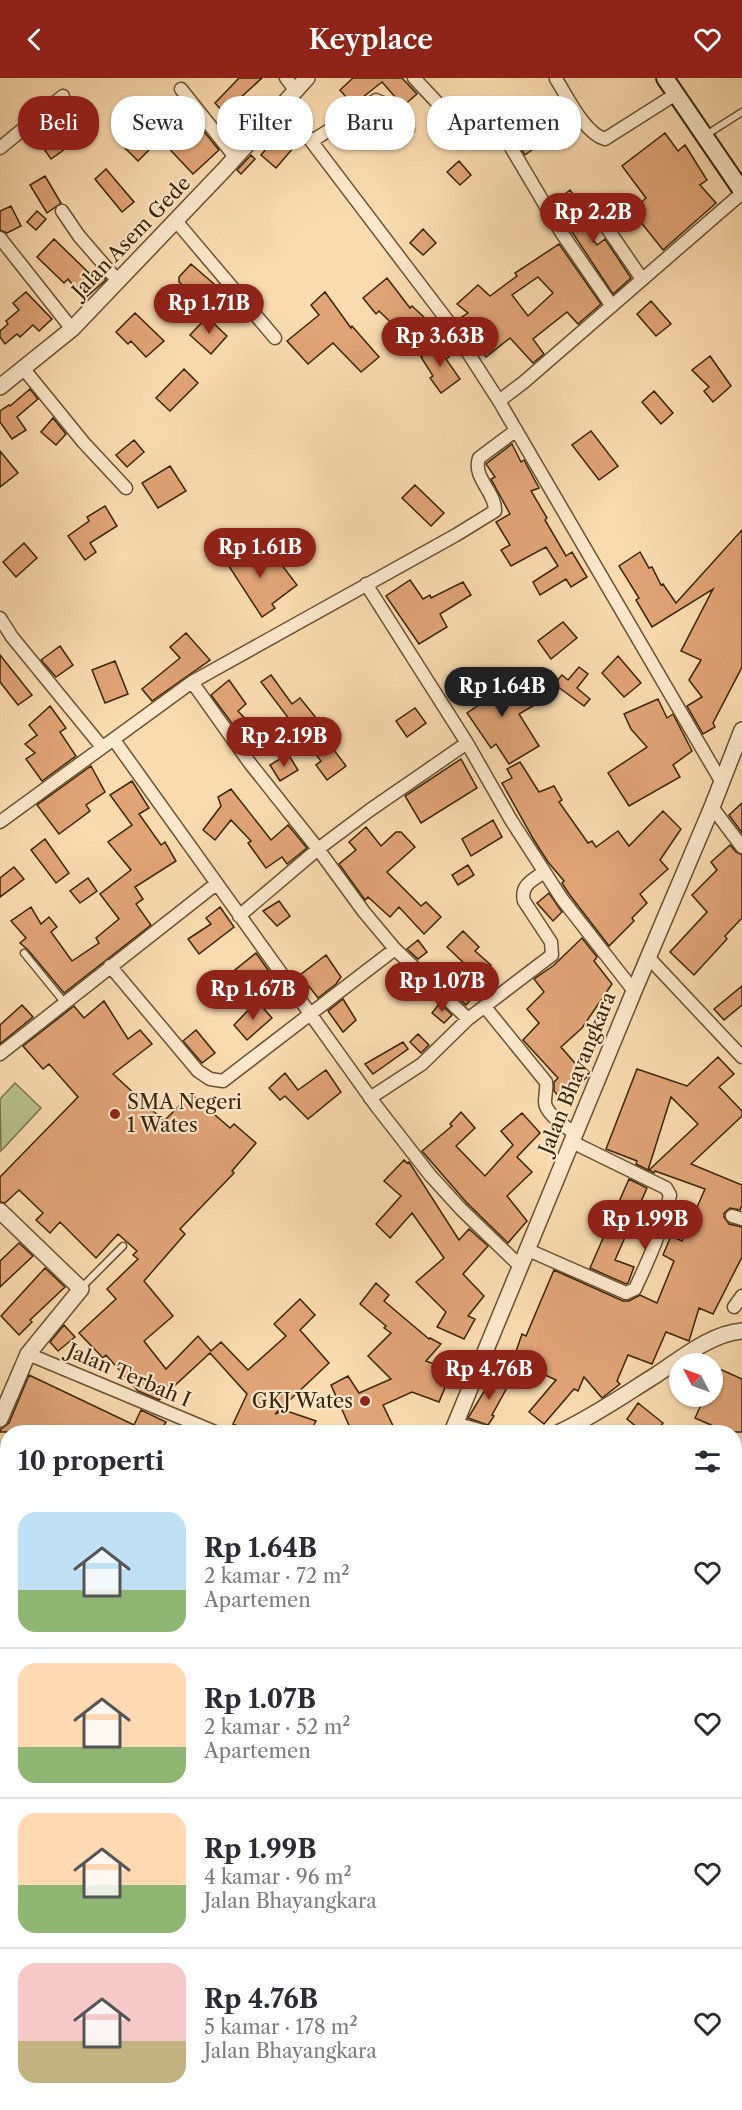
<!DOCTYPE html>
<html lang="id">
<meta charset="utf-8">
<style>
:root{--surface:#fff;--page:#f7f7f7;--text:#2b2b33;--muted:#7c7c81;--line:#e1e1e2;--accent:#8f2418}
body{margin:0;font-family:"Libre Caslon Text",serif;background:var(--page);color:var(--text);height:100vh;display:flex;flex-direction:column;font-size:22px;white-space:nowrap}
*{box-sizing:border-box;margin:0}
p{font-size:20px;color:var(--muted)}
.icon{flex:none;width:33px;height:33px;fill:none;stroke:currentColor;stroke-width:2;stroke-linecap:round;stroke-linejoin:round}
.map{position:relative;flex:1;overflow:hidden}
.panel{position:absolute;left:0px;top:1347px;width:742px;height:686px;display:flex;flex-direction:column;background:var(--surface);border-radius:24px 24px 0 0;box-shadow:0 2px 4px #0004}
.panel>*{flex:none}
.banner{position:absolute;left:18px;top:18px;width:706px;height:54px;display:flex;gap:12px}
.needle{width:39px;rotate:311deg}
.buttons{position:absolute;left:669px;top:1275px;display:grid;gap:12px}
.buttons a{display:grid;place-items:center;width:54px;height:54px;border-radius:50%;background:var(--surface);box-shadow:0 2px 4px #0004;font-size:30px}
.price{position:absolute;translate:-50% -51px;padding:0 14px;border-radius:21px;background:var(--accent);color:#fff;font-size:20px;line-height:39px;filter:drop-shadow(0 2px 3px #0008)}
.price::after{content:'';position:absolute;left:50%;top:36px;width:18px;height:14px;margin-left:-9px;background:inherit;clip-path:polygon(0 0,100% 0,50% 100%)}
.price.selected{background:#222;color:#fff}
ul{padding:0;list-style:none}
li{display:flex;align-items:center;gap:18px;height:150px;padding:0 18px}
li+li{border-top:2px solid var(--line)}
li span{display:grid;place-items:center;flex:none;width:168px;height:120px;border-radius:18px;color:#555}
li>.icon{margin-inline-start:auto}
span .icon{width:72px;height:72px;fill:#fffc;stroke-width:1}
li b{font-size:26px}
h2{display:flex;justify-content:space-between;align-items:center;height:72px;padding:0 18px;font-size:26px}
.tag{padding:0 21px;border-radius:24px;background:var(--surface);box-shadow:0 2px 4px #0004;font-size:21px;line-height:54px}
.tag.selected{background:var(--accent);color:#fff}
header{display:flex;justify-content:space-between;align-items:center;height:78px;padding:0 18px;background:var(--accent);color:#fff;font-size:27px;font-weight:600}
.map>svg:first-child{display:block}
</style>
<header><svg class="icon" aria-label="back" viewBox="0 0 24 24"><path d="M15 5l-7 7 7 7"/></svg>Keyplace<svg class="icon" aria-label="heart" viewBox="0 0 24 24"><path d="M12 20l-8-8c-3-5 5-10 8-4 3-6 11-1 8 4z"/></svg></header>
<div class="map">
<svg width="742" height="2032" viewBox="0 0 742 2032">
<rect width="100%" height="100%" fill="#fadbb0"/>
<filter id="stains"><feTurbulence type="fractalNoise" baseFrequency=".00333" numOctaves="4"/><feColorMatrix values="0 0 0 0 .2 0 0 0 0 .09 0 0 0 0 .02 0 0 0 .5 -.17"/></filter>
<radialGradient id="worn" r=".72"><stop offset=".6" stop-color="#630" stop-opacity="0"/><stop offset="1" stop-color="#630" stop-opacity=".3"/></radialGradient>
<path fill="#bac18e" stroke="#7a734b" stroke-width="1.5" d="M15,1005L41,1030L1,1073L0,1021Z
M735,1616L742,1627V1729L735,1746Z
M291,2025H617L614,2032H299Z"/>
<path fill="#e1a477" stroke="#3a2508" stroke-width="1.5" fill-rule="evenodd" d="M239,0H262L237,23L247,33L234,46L215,25Z
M353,0H402L417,16L403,28L382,4L353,27L340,12Z
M69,24L90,53L51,81L32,54Z
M556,34L565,48L525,77L517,63Z
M158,35L176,55L193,40L219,72L193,96L160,61L138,83L125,70Z
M285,49L300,62L276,90L261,77Z
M665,55L678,73L685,67L707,102L700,107L716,125L663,172L632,133L646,120L622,88Z
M251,77L255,81L241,96L237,92Z
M459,83L471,97L460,107L447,94Z
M106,91L134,124L122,134L95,101Z
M45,98L61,125L47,135L30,107Z
M570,112L586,135L578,141L597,167L605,161L631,200L613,216L553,125Z
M11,128L21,148L7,155L0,152V133Z
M37,133L46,141L36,152L27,144Z
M423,151L436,165L423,177L410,165Z
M54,161L89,195L96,190L106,202L84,221L68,201L64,205L37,179Z
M559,166L601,226L578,246L567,234L533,261L544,276L533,285L510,260L486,279L472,263L475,261L459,241L468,235L457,226L478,207L490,218L517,198L515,195ZM538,199L553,215L528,238L512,217Z
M191,186L221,212L207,229L179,204V199Z
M387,200L410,230L412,228L426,241L407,260L379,233L376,236L363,220Z
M26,214L52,241L39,253L33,247L20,259L17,256L5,266L0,259V253L8,246L6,243L19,232L13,225Z
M325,214L351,250L352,248L379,279L361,294L333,265L308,286L287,263L319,237L311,227Z
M651,223L671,246L656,258L637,236Z
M135,235L164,263L146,279L131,263L128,266L116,254Z
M207,239L227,258L211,276L190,257Z
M442,264L449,279L446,281L460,301L441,315L430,300L433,298L421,279Z
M710,278L731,308L713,324L704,313L709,309L692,292Z
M184,291L198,305L170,333L156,320Z
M30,311L38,321L17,339L26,352L12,361L0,344V333L9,327L10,328Z
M654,313L673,335L661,346L642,324Z
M53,340L66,356L56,367L41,354Z
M591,353L618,388L599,402L572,367Z
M134,362L144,374L127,389L116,377Z
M512,366L521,384L524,382L539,410L531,413L547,440L545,442L566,478L572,474L587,499L571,509L566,501L540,517L533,504L558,488L546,469L511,488L501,472L510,467L496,444L510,436L491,401L495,399L486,386Z
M0,373L18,395L0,409Z
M170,388L186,413L158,430L142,405Z
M415,407L444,435L431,448L402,420Z
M105,428L117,448L90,465L96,474L85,482L68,458L89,443L87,439Z
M742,452V589L713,645L715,649L703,656L687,628L702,619L689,602L701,582L681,573L713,511L652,549L636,522L639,520L619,488L640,474L649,490L652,489L661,507L663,506L676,525Z
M24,465L37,480L16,499L3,484Z
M242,466L260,490L275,478L297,507L272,526L275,530L262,539L223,479Z
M410,502L423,521L430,517L431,520L463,504L471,517L440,536L447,549L419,566L386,518Z
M563,544L577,560L551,581L538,563Z
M186,555L210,582L152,623L142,611L180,580L170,569Z
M60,568L73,587L56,599L41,582Z
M0,577L32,617L18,627L0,604Z
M618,578L641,605L624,619L602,595Z
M115,583L128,616L105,625L92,592Z
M579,589L588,596L577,610L590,621L584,628L554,606L562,597L568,602Z
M484,594L506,626L539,608L543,617V622L519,636L539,668L509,686L496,666L491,670L467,635L477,628L462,609Z
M271,597L292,626L300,620L321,646L325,643L332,653L324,659L346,688L327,702L316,687L321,683L261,604Z
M229,602L246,626L238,633L254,650L259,646L270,659L254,671L231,644L211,617Z
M658,621L667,640L673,636L692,673L673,687L680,699L629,728L608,695L647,669L631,651L624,636Z
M50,628L66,650L60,654L76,678L42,703L26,681L35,675L25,666L37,657L29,647Z
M415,630L426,645L407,659L396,643Z
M288,676L298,692L280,703L270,687Z
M461,681L477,710L421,745L405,718Z
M520,684L539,714L554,708L562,722L559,724L588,765L592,763L596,769L618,753L629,768L663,733L681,751L660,782L668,791L640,816L647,825L632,840L634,843L609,868L569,816L562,805L564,803L548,784L534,762L502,705L512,700L507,691Z
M91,688L105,714L86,727L90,733L59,756L37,727Z
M132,703L149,730L139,736L161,767L165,764L176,783L135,809L143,821L136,826L151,847L64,915L28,872L20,865L26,860L11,843L31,829L41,846L49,839L57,849L51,854L72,883L99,865L96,860L119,841L100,816L131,792L108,764L132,747L110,717Z
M231,711L271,762L288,747L307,770L287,786L282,779L266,790L248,765L251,763L231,742L215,762L203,752L221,728L218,719Z
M742,725V755L729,737Z
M493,742L502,759L471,778L462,761Z
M366,749L381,768L396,754H401L415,769L387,794L421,828L426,824L441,839L424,856L399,829L390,839L368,819L365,822L339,786L356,772L349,764Z
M45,761L69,795L56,805L31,772Z
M730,767L736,774L742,777V840L725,858L727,861L694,897L670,874L707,834L692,817L717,792L711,784Z
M468,787L474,797L458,807L452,797Z
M14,789L24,801L0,819V800Z
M88,800L97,813L80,825L70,813Z
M549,815L562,834L553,843L537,825Z
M279,823L290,838L277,848L263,833Z
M220,829L234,849L199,876L188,861L211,846L206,840Z
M463,853L479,869L475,873L491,887L469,912L475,917L466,927L448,910L468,889L447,869Z
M582,860L597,879L594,883L612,906L582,950L561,969L587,999L562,1022L554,1013V1004L558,1000L523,962L539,945L527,931L544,914L534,901L553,888Z
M418,862L427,874L418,881L407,871Z
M256,875L276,903L254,920L235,892Z
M326,877L341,899L336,906L318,920L300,897Z
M742,908V927L724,942L714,931Z
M343,921L356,942L343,954L328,933Z
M104,923L128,961L140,952L152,966L113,996L164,1043L191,1016L230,1050L234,1046L256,1065L232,1093L234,1095L180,1151L185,1156L144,1203L173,1238L144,1263L166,1291L198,1258L211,1273L221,1264L248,1292L286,1258L274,1246L300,1221L315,1237L300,1252L329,1285L275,1336L284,1332L316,1343L310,1354H251L233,1346L247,1316L210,1275L159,1322L138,1313L106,1277L103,1280L79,1255L116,1221L107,1211L138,1181L133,1177L137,1173L118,1156L96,1180L60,1144L50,1155L36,1142L43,1135L19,1112L5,1125L0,1124V1099L78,1019L49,986L43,991L23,968L74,928L84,940Z
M257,923L272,940L247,962L234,947Z
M440,925L452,937L444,945L432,935Z
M22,927L33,939L0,966V947Z
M196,952L215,975L202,985L183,963Z
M418,956L429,967L421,975L410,964Z
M403,964L408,971L373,996L365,986Z
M718,979L734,996L719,1009L742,1033V1038L691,1086L742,1107V1127L740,1132L730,1130L724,1135V1139L729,1146L742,1149V1179L713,1236L699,1230L689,1263L666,1254L652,1286L628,1277L617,1303L620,1306L602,1320L584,1299L578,1313L574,1311L544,1346L529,1334L556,1302L513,1282L522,1256L526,1258L554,1192L623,1223H629L640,1217L657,1225L674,1183L663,1177L671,1158L682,1163L705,1111L655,1093L654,1095L649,1092L698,1046L671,1019L648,1092L636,1086L637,1083L606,1071L637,991L687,1008Z
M326,992L341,1014L308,1041L285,1018L280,1022L269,1010L285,995L298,1012Z
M461,1034L475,1050L456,1068L485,1098L513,1067L501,1053L522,1035L540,1055L517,1079L532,1094L507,1118L527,1143L508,1165L467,1125L422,1073L452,1048L450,1046Z
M404,1082L407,1085L409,1084L459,1162L469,1151L488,1168L463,1196L484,1218L468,1238L475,1241L464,1261L437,1249L446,1234L416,1204L444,1180L412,1135L390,1160L376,1146L401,1118L384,1103Z
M629,1101L647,1110L615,1182L634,1189L628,1205L626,1206L590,1190Z
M19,1165L33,1178L0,1209V1183Z
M45,1190L65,1209L30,1242L32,1244L19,1257L1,1238Z
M376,1205L389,1217L384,1223L429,1261L430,1260L441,1266L426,1283L452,1293L439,1324L412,1314L383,1327L396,1354H352L331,1307L348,1298L359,1315L391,1301L368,1278L391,1255L384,1250L386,1248L360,1226Z
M64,1247L75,1259L58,1273L50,1264Z
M717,1292H722L742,1301V1354H708L711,1347L695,1340L705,1318H712V1302Z
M29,1297L134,1347L141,1332L166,1344L160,1354H0L1,1351L9,1345Z
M494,1297L509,1306L492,1337L494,1338L488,1347L468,1340Z
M638,1325L663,1345L656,1354H643L627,1341Z"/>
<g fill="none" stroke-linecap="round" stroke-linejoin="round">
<g stroke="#6a5232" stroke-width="9">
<path id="service" d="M706,57L742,34
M24,875L64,924
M81,1210L123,1168"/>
</g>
<g stroke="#6a5232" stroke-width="15">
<path id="minor" d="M286,0L296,13
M414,0L462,51L486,46L495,49L509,66L561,154L612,228
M556,1C567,18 585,56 605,61L676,16
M181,11L235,79
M283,26L447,242L499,323
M312,63L376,22L387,27L408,51
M0,70L63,18
M62,133L79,158L118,203
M596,134L642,201
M176,143L275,260
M0,160L72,251
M23,290L84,365L126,410
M366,506L467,665L511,742L562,821L634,913
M0,540L12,559L102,669
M192,604L249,684L318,771L364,834L395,871L468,941
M114,662L377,1029L430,1097L461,1131L521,1189
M721,703L499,323L524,304L742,115
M712,729L742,769
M0,744L192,604L456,457L495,433C496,414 472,400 479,380L515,353
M239,838L318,771L370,732L467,665
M648,879L742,979
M110,888L198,993L210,1001L223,1003L395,871
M485,929L546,1004C547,1011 545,1017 545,1024C545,1036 567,1049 575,1056
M0,976L216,806
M370,1020L422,986L468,941L552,877L551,864L524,823C520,807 533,802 544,794
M732,1138L742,1141
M528,1172L626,1215L635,1211C649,1181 663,1150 670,1117L666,1110L572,1064
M734,1229L742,1218
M28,1276L215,1354
M0,1406L8,1409
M0,1687L8,1670
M0,1850L8,1853"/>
</g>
<g stroke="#6a5232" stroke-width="18">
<path id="tertiary" d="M0,309L72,251L223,93L307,0
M0,1133L81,1211L28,1276L0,1341
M455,1347L481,1354
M452,1354L634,913L712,729L742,652
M560,1354C594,1338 624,1317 656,1297C682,1280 710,1256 742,1253
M735,1579L742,1580
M735,1593L742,1602
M0,2014L8,2017
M24,2025L39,2032
M275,2025L282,2032
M162,2032L165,2025"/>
</g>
<g stroke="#3a2508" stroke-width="20">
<path id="secondary" d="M665,0L742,113
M735,1774L742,1758
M627,2032L630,2025"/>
</g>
<use href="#service" stroke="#fce8cc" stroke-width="6"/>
<use href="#minor" stroke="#fce8cc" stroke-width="12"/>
<use href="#tertiary" stroke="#fce8cc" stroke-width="15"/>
<use href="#secondary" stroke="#fce8cc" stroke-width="16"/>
<path stroke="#3a2508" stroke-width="4.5" stroke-dasharray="10 10" stroke-linecap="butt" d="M735,1997L742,1981
M735,2019L742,2003
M720,2032L723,2025"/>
</g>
<g fill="#8f2418" stroke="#fce8cc" stroke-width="2">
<circle cx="115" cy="1036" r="6"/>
<circle cx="365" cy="1323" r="6"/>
</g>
<g text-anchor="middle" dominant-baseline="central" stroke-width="4.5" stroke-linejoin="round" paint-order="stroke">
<g font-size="20" fill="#3a2508" stroke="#fce8cc">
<text transform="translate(131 159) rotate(-46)">Jalan Asem Gede</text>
<text transform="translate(577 995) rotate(-68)">Jalan Bhayangkara</text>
<text transform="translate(129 1297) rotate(23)">Jalan Terbah I</text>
</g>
<g font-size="20" fill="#3a2508" stroke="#fce8cc" text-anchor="start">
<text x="127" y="1024">SMA Negeri<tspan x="127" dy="23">1 Wates</tspan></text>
<text x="353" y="1323" text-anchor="end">GKJ Wates</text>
</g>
</g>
<rect width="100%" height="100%" filter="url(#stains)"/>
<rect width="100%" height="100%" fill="url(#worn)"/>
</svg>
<div class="buttons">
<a><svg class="needle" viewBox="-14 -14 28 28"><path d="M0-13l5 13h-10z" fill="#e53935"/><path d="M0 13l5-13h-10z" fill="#7c7c81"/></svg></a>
</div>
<b class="price" style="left:593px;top:166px">Rp 2.2B</b>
<b class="price" style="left:209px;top:257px">Rp 1.71B</b>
<b class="price" style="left:440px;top:290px">Rp 3.63B</b>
<b class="price" style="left:260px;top:501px">Rp 1.61B</b>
<b class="price selected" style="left:502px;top:640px">Rp 1.64B</b>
<b class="price" style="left:284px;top:690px">Rp 2.19B</b>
<b class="price" style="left:442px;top:935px">Rp 1.07B</b>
<b class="price" style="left:253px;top:943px">Rp 1.67B</b>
<b class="price" style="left:645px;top:1173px">Rp 1.99B</b>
<b class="price" style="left:489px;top:1323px">Rp 4.76B</b>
<div class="banner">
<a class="tag selected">Beli</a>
<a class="tag">Sewa</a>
<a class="tag">Filter</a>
<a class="tag">Baru</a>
<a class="tag">Apartemen</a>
</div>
<section class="panel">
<h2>10 properti<svg class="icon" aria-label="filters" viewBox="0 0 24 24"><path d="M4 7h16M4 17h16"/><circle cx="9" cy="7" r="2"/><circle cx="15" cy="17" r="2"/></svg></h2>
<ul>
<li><span style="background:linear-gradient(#bfe0f5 65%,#8fb573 0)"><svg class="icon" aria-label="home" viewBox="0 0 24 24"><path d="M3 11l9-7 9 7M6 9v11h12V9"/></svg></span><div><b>Rp 1.64B</b><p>2 kamar · 72 m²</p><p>Apartemen</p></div><svg class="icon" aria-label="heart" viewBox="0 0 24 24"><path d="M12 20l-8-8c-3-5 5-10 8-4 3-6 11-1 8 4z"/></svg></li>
<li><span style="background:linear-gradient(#ffd9b3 70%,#8fb573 0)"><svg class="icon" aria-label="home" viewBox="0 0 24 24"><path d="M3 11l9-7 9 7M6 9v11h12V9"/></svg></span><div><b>Rp 1.07B</b><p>2 kamar · 52 m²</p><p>Apartemen</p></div><svg class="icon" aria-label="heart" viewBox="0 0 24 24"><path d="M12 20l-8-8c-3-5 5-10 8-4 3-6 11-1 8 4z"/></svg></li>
<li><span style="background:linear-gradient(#ffd9b3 60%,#8fb573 0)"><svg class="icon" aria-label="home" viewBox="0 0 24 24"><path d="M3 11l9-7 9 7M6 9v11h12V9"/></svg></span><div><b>Rp 1.99B</b><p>4 kamar · 96 m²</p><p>Jalan Bhayangkara</p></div><svg class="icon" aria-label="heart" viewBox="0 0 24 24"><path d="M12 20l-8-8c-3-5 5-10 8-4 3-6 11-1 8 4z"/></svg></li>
<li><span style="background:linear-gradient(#f6c9c9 65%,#c2b280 0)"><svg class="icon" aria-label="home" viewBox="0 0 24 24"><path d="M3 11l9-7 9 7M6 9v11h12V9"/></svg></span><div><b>Rp 4.76B</b><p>5 kamar · 178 m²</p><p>Jalan Bhayangkara</p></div><svg class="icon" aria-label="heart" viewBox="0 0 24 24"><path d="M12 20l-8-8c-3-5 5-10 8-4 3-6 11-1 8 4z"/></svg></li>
</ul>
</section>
</div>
